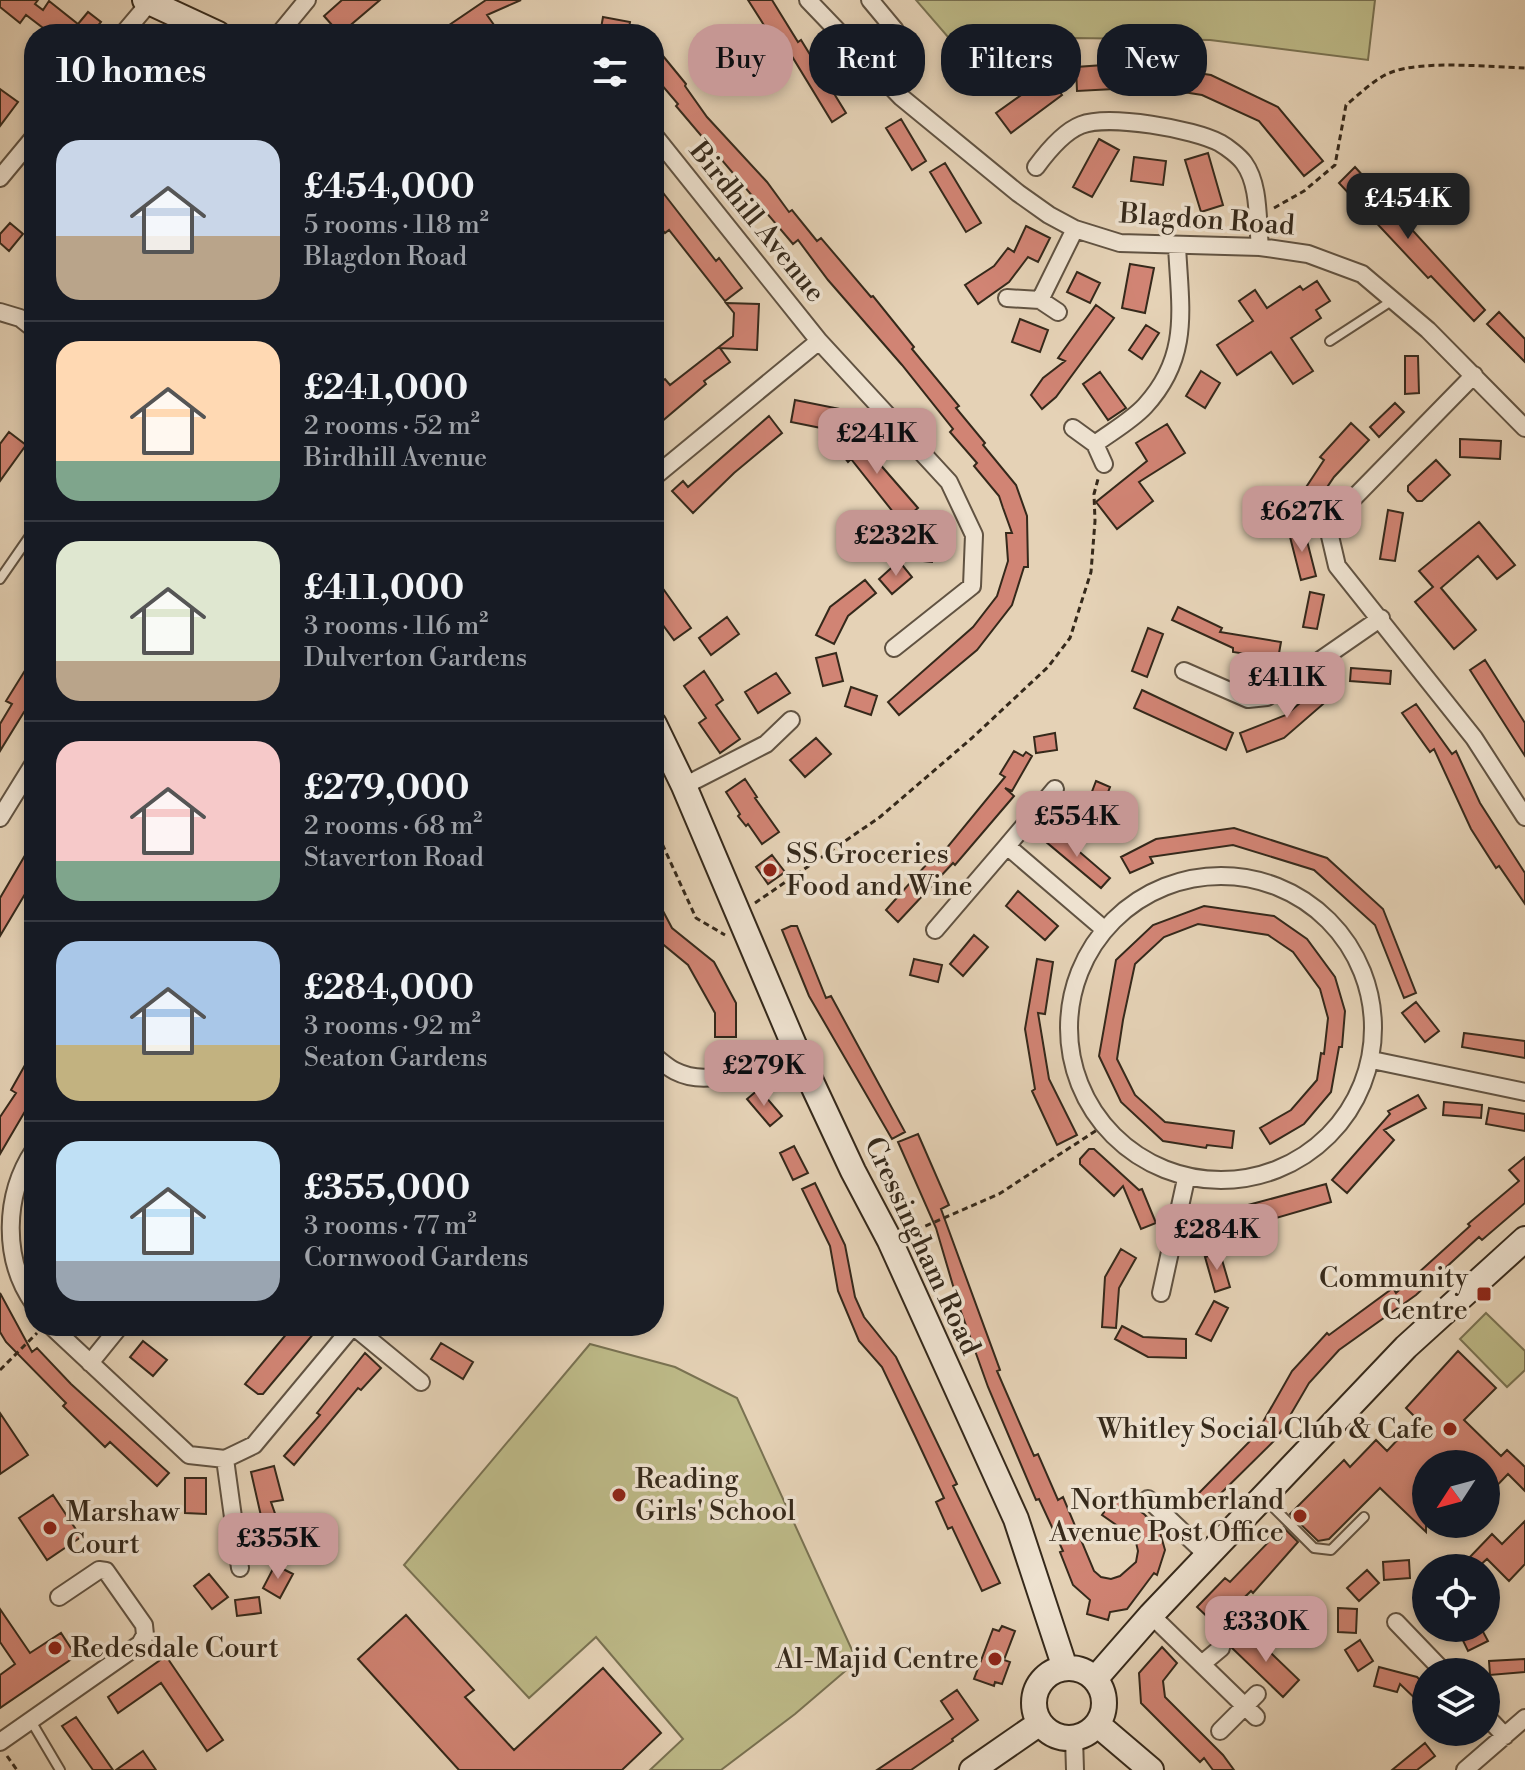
<!DOCTYPE html>
<meta charset="utf-8">
<style>
:root{--surface:#171b24;--page:#242831;--text:#f1f3f6;--muted:#9ea1a6;--line:#363941;--accent:#c59692}
body{margin:0;font-family:"Libre Bodoni",serif;background:var(--page);color:var(--text);height:100vh;display:flex;flex-direction:column;font-size:30px;white-space:nowrap}
*{box-sizing:border-box;margin:0}
p{font-size:26px;color:var(--muted)}
.icon{flex:none;width:44px;height:44px;fill:none;stroke:currentColor;stroke-width:2;stroke-linecap:round;stroke-linejoin:round}
.map{position:relative;flex:1;overflow:hidden}
.sheet{position:absolute;left:24px;top:24px;width:640px;height:1312px;display:flex;flex-direction:column;background:var(--surface);border-radius:32px;box-shadow:0 4px 12px #0003}
.sheet>*{flex:none}
.top-card{position:absolute;left:688px;top:24px;width:716px;height:72px;display:flex;gap:16px}
.needle{width:52px;rotate:234deg}
.buttons{position:absolute;left:1412px;top:1450px;display:grid;gap:16px}
.buttons a{display:grid;place-items:center;width:88px;height:88px;border-radius:50%;background:var(--surface);box-shadow:0 4px 12px #0003;font-size:40px}
.price{position:absolute;translate:-50% -68px;padding:0 18px;border-radius:16px;background:var(--accent);color:#111;font-size:26px;line-height:52px;filter:drop-shadow(0 2px 4px #0008)}
.price::after{content:'';position:absolute;left:50%;top:48px;width:24px;height:18px;margin-left:-12px;background:inherit;clip-path:polygon(0 0,100% 0,50% 100%)}
.price.active{background:#222;color:#fff}
ul{padding:0;list-style:none}
li{display:flex;align-items:center;gap:24px;height:200px;padding:0 32px}
li+li{border-top:2px solid var(--line)}
li span{display:grid;place-items:center;flex:none;width:224px;height:160px;border-radius:24px;color:#555}
li>.icon{margin-inline-start:auto}
span .icon{width:96px;height:96px;fill:#fffc;stroke-width:1}
li b{font-size:34px}
h2{display:flex;justify-content:space-between;align-items:center;height:96px;padding:0 32px;font-size:34px}
.chip{padding:0 28px;border-radius:32px;background:var(--surface);box-shadow:0 4px 12px #0003;font-size:28px;line-height:72px}
.chip.active{background:var(--accent);color:#111}
.map>svg:first-child{display:block}
</style>
<div class="map">
<svg width="1525" height="1770" viewBox="0 0 1525 1770">
<rect width="100%" height="100%" fill="#e5d2b6"/>
<filter id="stains"><feTurbulence type="fractalNoise" baseFrequency=".0025" numOctaves="4"/><feColorMatrix values="0 0 0 0 .2 0 0 0 0 .09 0 0 0 0 .02 0 0 0 .5 -.17"/></filter>
<radialGradient id="worn" r=".72"><stop offset=".6" stop-color="#630" stop-opacity="0"/><stop offset="1" stop-color="#630" stop-opacity=".3"/></radialGradient>
<path fill="#bdba88" stroke="#797252" stroke-width="2" d="M916,0H1375L1368,60L1210,40L1076,38L987,82Z
M1486,1313L1525,1351V1370L1507,1387L1460,1339Z
M590,1344L675,1367L737,1398L857,1661L795,1714L721,1770H650L683,1739L596,1637L529,1698L404,1565Z"/>
<path fill="#d18474" stroke="#35291b" stroke-width="2" d="M0,0H38L35,4L43,10L49,1L78,24L88,12L101,22L91,34H51L26,15L20,23L0,7Z
M342,0H380L340,34L324,16Z
M486,0H521L487,15L494,25L481,34H436Z
M748,0H772L798,42L801,40L846,113L832,122L782,40L776,44Z
M603,17L630,22L628,34H600Z
M654,45L686,84L685,86L707,117L767,182L789,212L792,210L817,241L821,238L871,297L873,296L914,347L912,349L959,406L956,408L985,443L983,445L1016,485L1027,516L1028,567H1024L1012,605L977,650L899,715L888,702L973,627L997,596L1008,561L1006,533H1012L1003,508L999,496L974,466L977,463L950,432L953,429L902,365L828,280L798,240L793,244L676,106L678,104L654,76Z
M1132,63L1211,75L1278,107L1323,161L1304,176L1259,121L1202,95L1133,84V88L1077,91L1076,67Z
M1048,76L1062,95L1011,133L996,113Z
M0,89L18,102L0,126Z
M901,119L926,161L912,170L886,128Z
M1099,139L1119,150L1092,197L1073,187Z
M1208,153L1223,205L1201,212L1185,160Z
M1134,157L1166,161L1163,185L1131,181Z
M945,163L981,223L966,232L930,172Z
M1355,167L1485,310L1474,321L1431,276L1428,278L1339,183Z
M664,194L716,261L719,258L742,288L725,301L669,230L665,233L654,219V202Z
M10,223L23,234L9,251L0,243V234Z
M1026,226L1050,238L1038,262L1028,257L1009,282L978,304L965,285L994,266L1008,248L1014,252Z
M1130,264L1154,268L1145,313L1122,308Z
M1077,272L1100,283L1090,303L1067,292Z
M1317,281L1330,301L1316,310L1321,318L1291,338L1313,371L1293,384L1271,352L1237,375L1217,345L1253,321L1239,301L1255,290L1267,308L1300,286L1303,290Z
M726,303L759,304L757,350L720,348L730,362L704,381L706,384L654,428V387L665,379L670,385L733,336L734,313Z
M1096,305L1114,318L1056,397L1042,409L1031,395L1043,378L1065,361L1058,358Z
M1499,312L1525,339V362L1487,324Z
M1020,319L1048,330L1040,352L1012,342Z
M1146,325L1159,333L1142,359L1129,350Z
M1405,356H1418L1419,393L1405,394Z
M1201,371L1220,383L1205,408L1186,396Z
M1100,372L1126,408L1108,420L1083,384Z
M795,400L840,409L836,431L791,422Z
M1395,403L1404,412L1379,437L1370,427Z
M769,416L782,433L734,473L693,513L672,491L683,481L688,487Z
M1351,423L1369,440L1334,477L1305,520L1291,510L1324,460L1320,457Z
M1167,424L1185,453L1139,482L1153,501L1117,529L1096,502L1147,461L1136,443Z
M851,431L918,508L901,522L851,459L848,462L834,444Z
M9,432L26,445L0,481V444Z
M1460,439L1501,441L1500,459L1460,457Z
M1436,460L1450,475L1422,501H1417L1408,491V486Z
M1388,510L1403,513L1395,561L1380,559Z
M1479,522L1515,565L1497,579L1478,556L1441,588L1476,630L1454,649L1415,602L1433,587L1419,571Z
M1304,529L1316,576L1301,580L1289,533Z
M918,533L936,536L932,562L914,560Z
M899,561L912,577L892,594L879,579Z
M654,576L691,628L674,640L654,613Z
M865,580L876,593L848,616L834,644L816,635L830,607Z
M1310,592L1324,595L1317,629L1303,627Z
M1178,607L1222,628L1220,632L1281,642L1278,659L1233,652V648L1172,620Z
M727,617L739,634L711,655L699,638Z
M1148,628L1163,634L1147,677L1132,671Z
M836,653L843,681L823,686L816,658Z
M34,656V705L28,714L24,712L0,751V724L12,704L6,701Z
M1485,660L1525,723V756L1470,670Z
M1351,668L1391,671L1390,684L1350,681Z
M704,671L723,700L716,705L740,739L720,753L699,723L706,718L684,686Z
M776,673L790,693L758,713L745,692Z
M1327,680L1337,692L1284,738L1247,752L1240,733L1286,715Z
M851,687L877,696L871,715L845,706Z
M1142,690L1233,733L1226,750L1134,708Z
M1416,704L1452,754L1456,751L1480,803L1525,873V904L1499,866L1496,868L1471,829L1434,749L1430,752L1402,713Z
M1055,733L1057,750L1036,753L1034,737Z
M816,738L831,754L805,777L790,760Z
M1014,751L1023,756L1026,752L1032,756L1012,791L1005,788L1014,796L955,865L953,863L898,922L886,910L933,857L937,860L1005,777L1000,774Z
M745,779L757,797L755,798L779,832L762,844L748,824L746,826L738,816L740,814L726,792Z
M1096,781L1110,787L1096,823L1082,818Z
M1234,828L1327,858L1383,909L1416,993L1404,998L1375,925L1314,870L1233,845L1150,857L1153,863L1130,873L1121,857L1156,839Z
M1054,830L1110,878L1101,888L1045,841Z
M34,840V879L0,936V898Z
M772,855L785,872L768,884L756,867Z
M1018,891L1058,926L1045,940L1006,906Z
M654,894L672,928L714,962L736,1003V1037H715V1013L688,965L659,941L654,932Z
M1204,906L1274,916L1307,939L1335,977L1345,1011L1342,1047H1339L1331,1092L1304,1124L1270,1144L1260,1128L1291,1110L1317,1080L1321,1053L1324,1054L1328,1018L1320,989L1293,952L1268,935L1198,924L1164,937L1135,964L1123,1020L1117,1059L1135,1095L1165,1122L1234,1131L1232,1148L1207,1145L1206,1148L1163,1141L1121,1102L1099,1056L1116,960L1153,925Z
M791,926H797L826,998L831,996L905,1132L892,1139L809,996L782,930Z
M974,935L988,947L963,976L950,964Z
M914,959L942,965L938,982L910,975Z
M1037,959L1053,962L1045,1014L1038,1013L1049,1079L1077,1135L1057,1145L1032,1091L1035,1089L1025,1029Z
M1416,1002L1439,1031L1425,1042L1402,1013Z
M1464,1033L1525,1041V1058L1462,1047Z
M34,1049V1096L0,1154V1117L16,1093L11,1090Z
M759,1089L782,1116L770,1126L747,1099Z
M1418,1095L1426,1108L1384,1130L1394,1140L1347,1193L1332,1180L1390,1114L1388,1111Z
M1444,1102L1482,1105L1481,1118L1443,1115Z
M1489,1108L1525,1114V1131L1486,1124Z
M918,1134L949,1205L941,1209L1000,1370L997,1371L1034,1456L1038,1454L1058,1500L1063,1497L1094,1571L1101,1577L1111,1579L1120,1576L1136,1562L1138,1551L1135,1538L1102,1515L1116,1496L1144,1514L1159,1529L1165,1550L1157,1575L1154,1573L1127,1609L1110,1612L1108,1620L1087,1614L1090,1600L1073,1585L1060,1552L1063,1551L1039,1499L1036,1500L988,1387L959,1306L936,1228L898,1142Z
M794,1146L808,1173L793,1180L780,1153Z
M1089,1149H1094L1139,1190L1142,1189L1156,1223L1141,1229L1123,1186L1114,1196L1080,1164V1159Z
M1525,1157V1203L1482,1240L1479,1237L1416,1295L1339,1350L1309,1383L1277,1438L1208,1506L1197,1495L1255,1436L1292,1371L1327,1333L1329,1335L1393,1288L1396,1293L1470,1226L1468,1224L1519,1181L1509,1170Z
M815,1183L845,1245L855,1297L864,1317L896,1357L957,1484L953,1486L1000,1583L982,1591L952,1527L948,1529L936,1502L944,1498L915,1436L882,1367L859,1341L838,1291L830,1246L802,1189Z
M1326,1184L1331,1202L1262,1222L1259,1213L1219,1242L1209,1228L1237,1208Z
M1121,1249L1136,1258L1119,1288L1116,1328L1102,1327L1105,1277Z
M1220,1253L1230,1287L1215,1292L1205,1257Z
M0,1293L32,1352L37,1348L71,1384L169,1473L157,1486L110,1442L105,1447L63,1406L66,1403L6,1342L0,1332Z
M1214,1301L1228,1308L1211,1341L1196,1334Z
M293,1326H320L263,1394H258L245,1384Z
M1122,1326L1143,1337L1186,1339V1358L1148,1357L1115,1339Z
M143,1341L167,1360L153,1376L130,1357Z
M441,1343L473,1362L463,1379L431,1359Z
M1458,1351L1496,1388L1464,1420L1501,1456L1507,1450L1525,1467V1491L1508,1474L1486,1497V1464H1426V1532L1380,1488L1329,1539L1318,1541L1290,1514L1344,1460L1350,1467L1376,1440L1387,1451L1417,1419L1406,1408Z
M365,1353L381,1368L361,1390L358,1388L294,1465L284,1456L320,1415L317,1413Z
M0,1413L28,1455L0,1474Z
M274,1466L283,1500L271,1502L286,1545L273,1550L261,1516L251,1472Z
M185,1478H206V1514L185,1513Z
M53,1495L81,1537L47,1560L19,1518Z
M1525,1521V1564L1509,1581L1487,1559L1477,1568L1468,1559L1492,1534L1502,1544Z
M1283,1527L1298,1542L1253,1593L1251,1591L1216,1625L1197,1607L1225,1578L1230,1582Z
M1409,1560L1410,1578L1384,1580L1383,1562Z
M275,1565L293,1574L280,1598L263,1588Z
M1367,1570L1379,1583L1359,1601L1347,1588Z
M209,1574L228,1597L212,1609L194,1586Z
M259,1597L261,1613L237,1616L235,1600Z
M1338,1608L1357,1609L1356,1633L1338,1632Z
M0,1609L30,1653L61,1633L76,1656L0,1708V1675L15,1664L0,1642Z
M406,1615L474,1690L465,1697L514,1750L603,1668L661,1733L622,1770H459L358,1659Z
M1002,1626L1015,1631L1004,1660L1010,1662L1002,1684L995,1682L994,1686L974,1679L993,1629L999,1631Z
M1457,1628H1481L1488,1641L1468,1651Z
M1248,1631L1299,1680L1283,1697L1232,1648Z
M1360,1640L1373,1661L1358,1671L1345,1650Z
M1162,1647L1177,1663L1163,1681L1165,1697L1223,1755L1234,1770H1213L1204,1758L1200,1762L1141,1703L1139,1673Z
M166,1656L223,1740L207,1751L161,1683L118,1713L108,1697Z
M1525,1659V1672L1490,1675L1489,1661Z
M1379,1667L1417,1677L1426,1686V1709L1400,1684L1397,1692L1374,1686Z
M957,1690L978,1720L952,1739L953,1741L911,1770H877L953,1719L941,1701Z
M76,1717L113,1770H93L62,1726Z
M1425,1743L1435,1756L1417,1770H1392Z
M143,1751L156,1770H116Z"/>
<g fill="none" stroke-linecap="round" stroke-linejoin="round">
<g stroke="#615342" stroke-width="12">
<path id="lane" d="M1330,341L1393,300
M0,579L34,530
M1266,1500L1314,1548L1331,1550L1364,1517
M31,1721L60,1770"/>
</g>
<g stroke="#615342" stroke-width="20">
<path id="street" d="M808,0L901,97L1018,193L1049,215L1075,229L1120,243L1260,247L1308,254L1362,274L1428,330L1525,428
M870,0L895,30L893,56L875,73
M123,34L150,2
M279,34L307,0
M654,135L819,341L654,477
M1036,167C1047,152 1063,132 1081,125C1109,114 1194,129 1220,143C1227,147 1239,156 1244,163C1260,185 1257,220 1260,247
M0,178L34,137
M1007,298L1040,300L1075,229
M1040,300L1058,312
M0,312L20,318L34,329
M819,341L949,482L974,535L972,586L894,648
M1474,375L1340,512L1330,536L1337,566L1474,738L1525,817
M1073,428L1095,444C1111,432 1131,421 1145,406C1191,356 1180,308 1177,246
M1095,444L1104,464
M1184,671L1248,699L1267,697L1381,618
M684,786L766,744L791,720
M0,818L34,763
M1007,846L1055,789
M1069 1028a152 152 0 1 1 304 0a152 152 0 1 1-304 0Z
M935,930L1007,846L1105,930
M654,1056C661,1061 667,1067 675,1071C714,1091 759,1062 794,1045
M1372,1060L1525,1092
M34,1150C4,1195 2,1259 34,1304
M1161,1293L1186,1179
M51,1326L189,1455L225,1459L254,1445L353,1326L421,1382
M90,1363L120,1326
M225,1459L240,1568
M1148,1499L1208,1556
M1151,1615L1256,1717
M1396,1622L1444,1672
M1203,1663L1221,1648
M1486,1716L1505,1736
M1220,1731L1257,1694
M1074,1738L1075,1770
M0,1742L140,1644L145,1635L144,1625L106,1571L99,1570L59,1597
M1465,1770L1525,1718"/>
</g>
<g stroke="#35291b" stroke-width="28">
<path id="secondary" d="M145,0L218,34
M654,724L684,786L794,1045L853,1171L890,1241L1016,1519L1065,1668
M1034 1703a35 35 0 1 1 70 0a35 35 0 1 1-70 0Z
M1095,1679L1151,1615L1406,1347L1525,1239
M1097,1724L1151,1770
M972,1770L1040,1723"/>
</g>
<path stroke="#35291b" stroke-width="3" stroke-dasharray="6 4" stroke-linecap="butt" d="M1274,208L1304,191L1335,165L1346,105C1360,94 1375,78 1392,72C1424,60 1489,67 1525,68
M654,826L696,918L725,935
M755,903L880,817L972,738L1048,667L1070,638L1091,572L1095,521L1094,494L1098,479
M907,1234L999,1194L1103,1126
M0,1370L37,1333
M7,1756L17,1770"/>
<use href="#lane" stroke="#eee2d0" stroke-width="8"/>
<use href="#street" stroke="#eee2d0" stroke-width="16"/>
<use href="#secondary" stroke="#eee2d0" stroke-width="24"/>
</g>
<g fill="#8f2418" stroke="#eee2d0" stroke-width="3">
<circle cx="770" cy="870" r="8"/>
<rect x="1476" y="1286" width="16" height="16" rx="4"/>
<circle cx="1450" cy="1429" r="8"/>
<circle cx="619" cy="1495" r="8"/>
<circle cx="1300" cy="1516" r="8"/>
<circle cx="50" cy="1528" r="8"/>
<circle cx="55" cy="1648" r="8"/>
<circle cx="995" cy="1659" r="8"/>
</g>
<g text-anchor="middle" dominant-baseline="central" stroke-width="7" stroke-linejoin="round" paint-order="stroke">
<g font-size="28" fill="#35291b" stroke="#eee2d0">
<text transform="translate(1207 220) rotate(4)">Blagdon Road</text>
<text transform="translate(757 222) rotate(51)">Birdhill Avenue</text>
<text transform="translate(922 1246) rotate(65)">Cressingham Road</text>
</g>
<g font-size="28" fill="#35291b" stroke="#eee2d0" text-anchor="start">
<text x="786" y="854">SS Groceries<tspan x="786" dy="32">Food and Wine</tspan></text>
<text x="1468" y="1278" text-anchor="end">Community<tspan x="1468" dy="32">Centre</tspan></text>
<text x="1434" y="1429" text-anchor="end">Whitley Social Club &amp; Cafe</text>
<text x="635" y="1479">Reading<tspan x="635" dy="32">Girls' School</tspan></text>
<text x="1284" y="1500" text-anchor="end">Northumberland<tspan x="1284" dy="32">Avenue Post Office</tspan></text>
<text x="66" y="1512">Marshaw<tspan x="66" dy="32">Court</tspan></text>
<text x="71" y="1648">Redesdale Court</text>
<text x="979" y="1659" text-anchor="end">Al-Majid Centre</text>
</g>
</g>
<rect width="100%" height="100%" filter="url(#stains)"/>
<rect width="100%" height="100%" fill="url(#worn)"/>
</svg>
<div class="buttons">
<a><svg class="needle" viewBox="-14 -14 28 28"><path d="M0-13l5 13h-10z" fill="#e53935"/><path d="M0 13l5-13h-10z" fill="#9ea1a6"/></svg></a>
<a><svg class="icon" aria-label="locate" viewBox="0 0 24 24"><circle cx="12" cy="12" r="6"/><path d="M12 2v4M12 18v4M2 12h4M18 12h4"/></svg></a>
<a><svg class="icon" aria-label="layers" viewBox="0 0 24 24"><path d="M12 4l9 5-9 5-9-5zM3 14l9 5 9-5"/></svg></a>
</div>
<b class="price active" style="left:1408px;top:241px">£454K</b>
<b class="price" style="left:877px;top:476px">£241K</b>
<b class="price" style="left:1302px;top:554px">£627K</b>
<b class="price" style="left:896px;top:578px">£232K</b>
<b class="price" style="left:1287px;top:720px">£411K</b>
<b class="price" style="left:1077px;top:859px">£554K</b>
<b class="price" style="left:764px;top:1108px">£279K</b>
<b class="price" style="left:1217px;top:1272px">£284K</b>
<b class="price" style="left:278px;top:1581px">£355K</b>
<b class="price" style="left:1266px;top:1664px">£330K</b>
<div class="top-card">
<a class="chip active">Buy</a>
<a class="chip">Rent</a>
<a class="chip">Filters</a>
<a class="chip">New</a>
</div>
<section class="sheet">
<h2>10 homes<svg class="icon" aria-label="filters" viewBox="0 0 24 24"><path d="M4 7h16M4 17h16"/><circle cx="9" cy="7" r="2"/><circle cx="15" cy="17" r="2"/></svg></h2>
<ul>
<li><span style="background:linear-gradient(#c9d6e8 60%,#b9a48a 0)"><svg class="icon" aria-label="home" viewBox="0 0 24 24"><path d="M3 11l9-7 9 7M6 9v11h12V9"/></svg></span><div><b>£454,000</b><p>5 rooms · 118 m²</p><p>Blagdon Road</p></div></li>
<li><span style="background:linear-gradient(#ffd9b3 75%,#7fa58c 0)"><svg class="icon" aria-label="home" viewBox="0 0 24 24"><path d="M3 11l9-7 9 7M6 9v11h12V9"/></svg></span><div><b>£241,000</b><p>2 rooms · 52 m²</p><p>Birdhill Avenue</p></div></li>
<li><span style="background:linear-gradient(#dfe7d0 75%,#b9a48a 0)"><svg class="icon" aria-label="home" viewBox="0 0 24 24"><path d="M3 11l9-7 9 7M6 9v11h12V9"/></svg></span><div><b>£411,000</b><p>3 rooms · 116 m²</p><p>Dulverton Gardens</p></div></li>
<li><span style="background:linear-gradient(#f6c9c9 75%,#7fa58c 0)"><svg class="icon" aria-label="home" viewBox="0 0 24 24"><path d="M3 11l9-7 9 7M6 9v11h12V9"/></svg></span><div><b>£279,000</b><p>2 rooms · 68 m²</p><p>Staverton Road</p></div></li>
<li><span style="background:linear-gradient(#a9c7e8 65%,#c2b280 0)"><svg class="icon" aria-label="home" viewBox="0 0 24 24"><path d="M3 11l9-7 9 7M6 9v11h12V9"/></svg></span><div><b>£284,000</b><p>3 rooms · 92 m²</p><p>Seaton Gardens</p></div></li>
<li><span style="background:linear-gradient(#bfe0f5 75%,#9aa5b1 0)"><svg class="icon" aria-label="home" viewBox="0 0 24 24"><path d="M3 11l9-7 9 7M6 9v11h12V9"/></svg></span><div><b>£355,000</b><p>3 rooms · 77 m²</p><p>Cornwood Gardens</p></div></li>
</ul>
</section>
</div>
